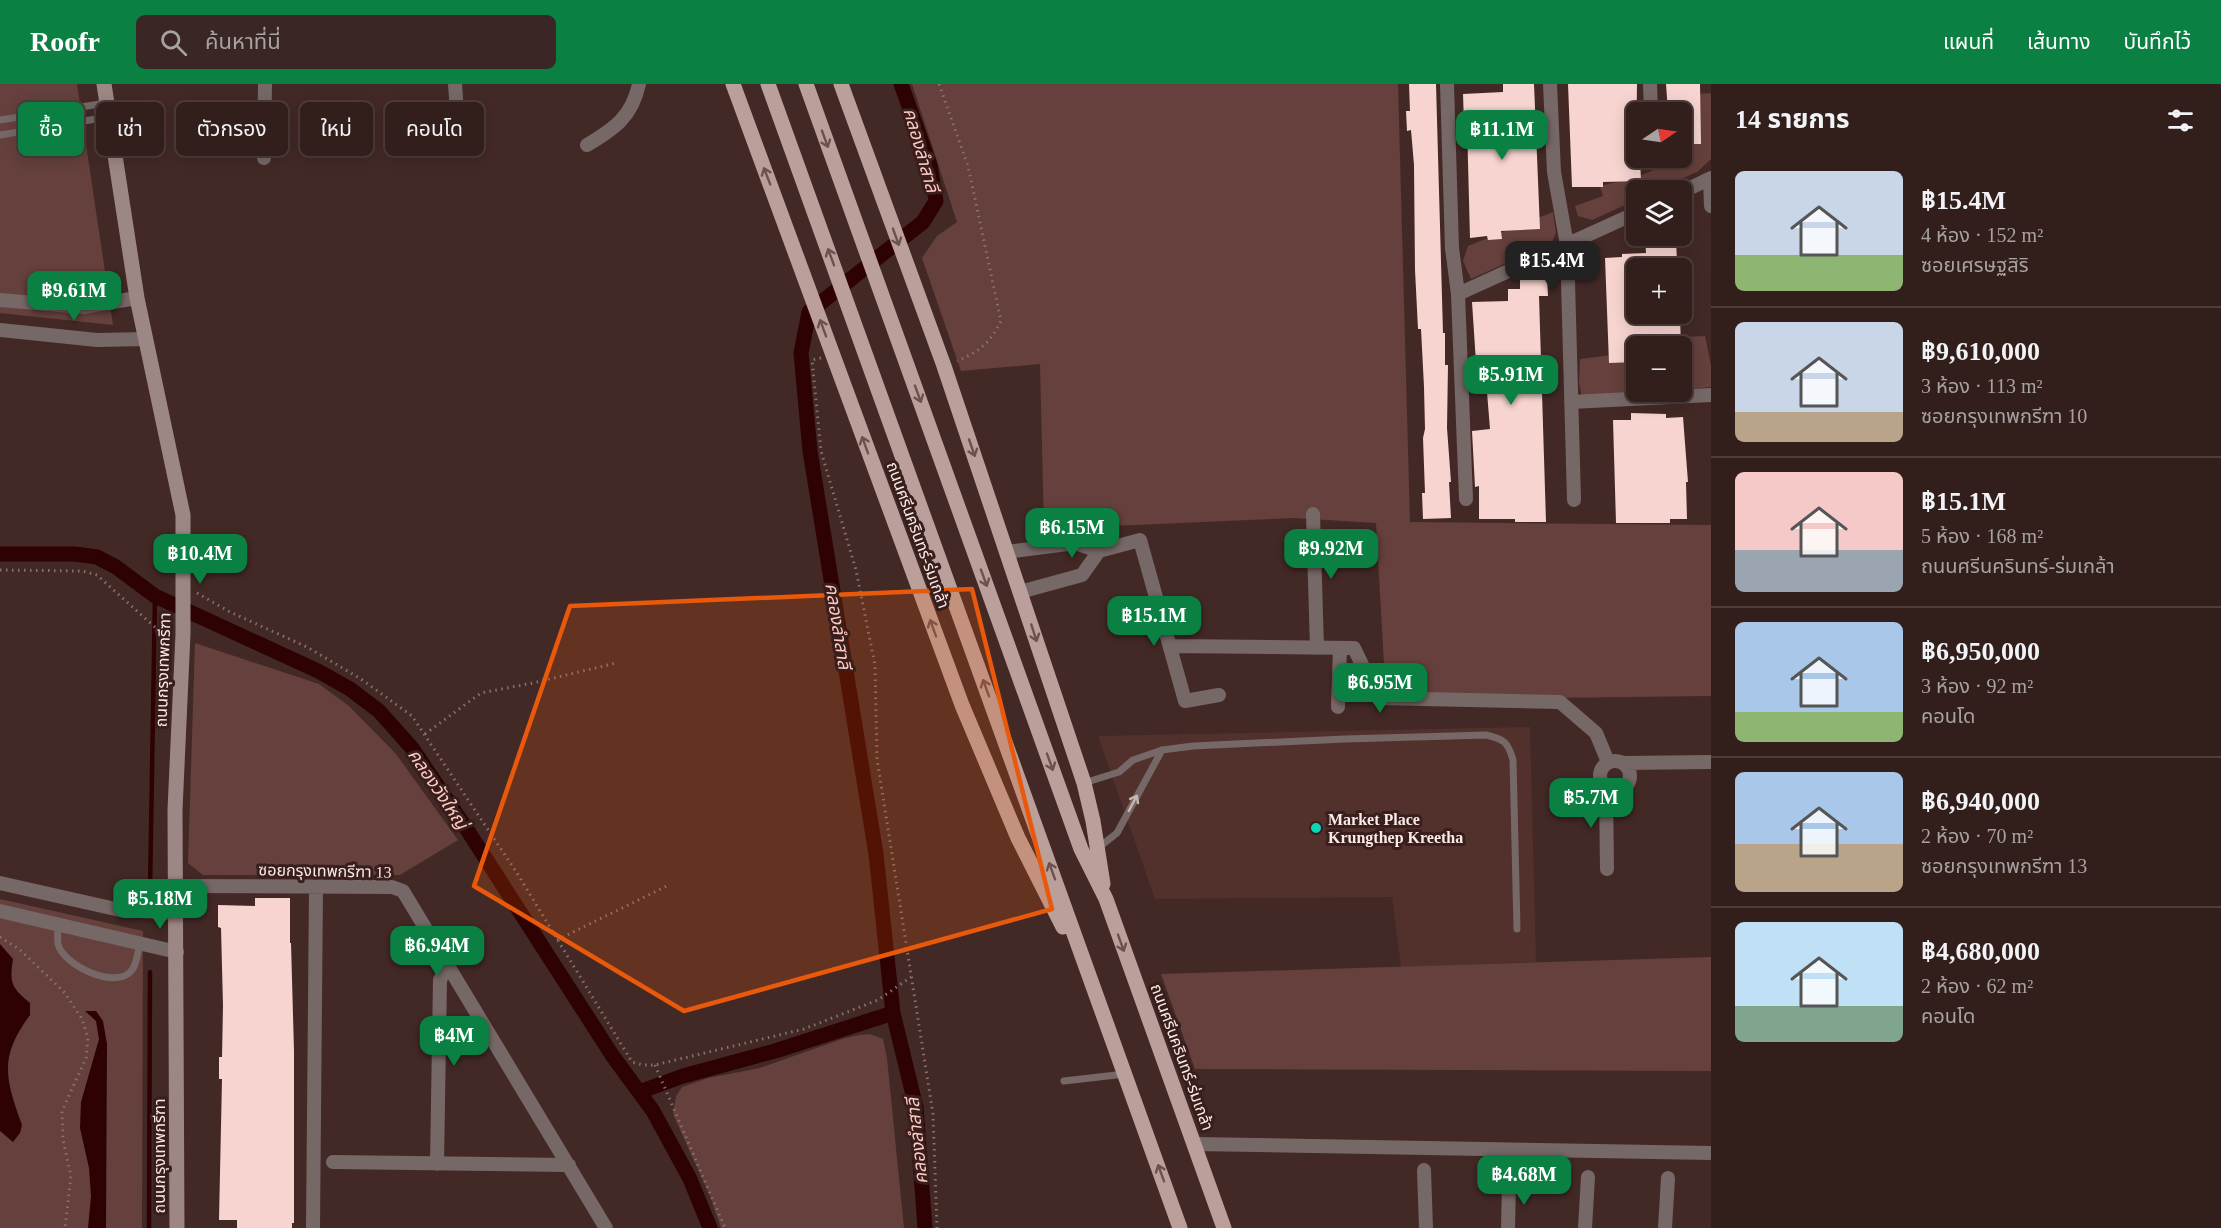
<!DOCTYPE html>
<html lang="th">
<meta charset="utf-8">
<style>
:root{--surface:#321f1c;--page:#3a2725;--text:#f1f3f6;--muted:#a8a2a3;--line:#4d3d3b;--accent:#0b8043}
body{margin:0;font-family:"Times New Roman","Noto Sans Thai",serif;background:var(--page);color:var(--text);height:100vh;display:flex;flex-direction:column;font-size:22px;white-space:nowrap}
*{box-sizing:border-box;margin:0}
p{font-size:20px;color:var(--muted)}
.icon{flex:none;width:33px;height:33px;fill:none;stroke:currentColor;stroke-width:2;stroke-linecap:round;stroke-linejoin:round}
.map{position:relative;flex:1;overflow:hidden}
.details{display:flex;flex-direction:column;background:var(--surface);width:510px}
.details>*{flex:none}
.guide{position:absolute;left:18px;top:18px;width:570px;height:54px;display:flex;gap:12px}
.needle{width:39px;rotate:77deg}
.controls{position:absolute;left:1626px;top:18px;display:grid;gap:12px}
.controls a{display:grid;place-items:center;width:66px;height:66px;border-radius:9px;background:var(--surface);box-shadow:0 3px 15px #0003,0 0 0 2px var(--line);font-size:30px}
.price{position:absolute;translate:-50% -51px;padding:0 14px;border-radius:12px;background:var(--accent);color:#fff;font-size:20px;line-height:39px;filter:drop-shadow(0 2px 3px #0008)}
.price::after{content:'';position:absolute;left:50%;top:36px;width:18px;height:14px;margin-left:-9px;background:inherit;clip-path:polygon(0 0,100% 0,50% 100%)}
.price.current{background:#222;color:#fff}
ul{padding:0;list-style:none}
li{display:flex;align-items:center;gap:18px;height:150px;padding:0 24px}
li+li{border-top:2px solid var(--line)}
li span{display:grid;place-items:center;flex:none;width:168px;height:120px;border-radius:9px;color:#555}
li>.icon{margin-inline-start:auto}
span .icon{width:72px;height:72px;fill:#fffc;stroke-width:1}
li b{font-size:26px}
h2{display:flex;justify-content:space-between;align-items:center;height:72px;padding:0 24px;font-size:26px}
.tag{padding:0 21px;border-radius:9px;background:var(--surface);box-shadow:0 3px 15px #0003,0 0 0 2px var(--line);font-size:21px;line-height:54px}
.tag.current{background:var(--accent);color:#fff}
header{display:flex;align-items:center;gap:36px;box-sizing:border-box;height:84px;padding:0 30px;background:var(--accent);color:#fff}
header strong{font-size:28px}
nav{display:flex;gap:33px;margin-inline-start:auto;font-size:21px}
.search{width:420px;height:54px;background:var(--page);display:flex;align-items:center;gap:15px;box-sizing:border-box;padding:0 21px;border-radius:9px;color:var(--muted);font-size:22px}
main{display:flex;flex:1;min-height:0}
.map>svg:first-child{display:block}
</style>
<header>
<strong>Roofr</strong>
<div class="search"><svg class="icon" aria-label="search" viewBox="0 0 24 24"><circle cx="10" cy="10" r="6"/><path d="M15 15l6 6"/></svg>ค้นหาที่นี่</div>
<nav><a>แผนที่</a><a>เส้นทาง</a><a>บันทึกไว้</a></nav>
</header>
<main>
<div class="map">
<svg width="1711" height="1144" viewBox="0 0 1711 1144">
<rect width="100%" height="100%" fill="#432926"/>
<path fill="#52302c" d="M1530,643L1536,878L1401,883L1392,813L1155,815L1098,652Z"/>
<path fill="#65403c" d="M0,0H77L113,241L0,229Z
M912,0H1398L1410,438L1711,441V612L1386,616L1376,439L1294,434L1044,445L1040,280L961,287L922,174L937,152L957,138Z
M1711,9V75L1697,88L1656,106H1636V116L1592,136L1578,132L1575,122L1603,112L1600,102L1637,93L1661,83L1663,74H1682V55L1694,54L1697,10Z
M1553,128L1556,149L1552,158L1471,195L1463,177L1468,162Z
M1705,252L1711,282V303L1682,306V262H1678H1681L1682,253Z
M1636,268V308H1663L1582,313L1579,299L1580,275Z
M195,559L319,600L349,622L396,670L458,756L400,791H203L188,779Z
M0,815L143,847L142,1144H0Z
M1711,873V987L1195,985L1161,890Z
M870,950L883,955L887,974L904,1144H721L710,1112L673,1030L676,1012L682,1003L708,994L760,984L842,955L859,951Z"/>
<path fill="#2e0203" d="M0,860L13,875C9,900 12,904 30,919V931C0,972 4,992 22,1041L20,1049L13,1058L0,1047Z
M85,927H96L103,937L107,960L106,1144H88L91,1112L89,1084L80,1044L81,1018L99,955L96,937Z"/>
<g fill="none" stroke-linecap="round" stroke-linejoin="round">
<path stroke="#2e0203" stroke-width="4.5" d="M150,806L155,512
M149,1144L150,888"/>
<path stroke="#2e0203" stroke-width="15" d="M901,0L930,81L936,117L923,138L809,228L801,269L810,367L876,770L893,929L916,1023L925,1144
M0,470H75L97,473L116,483L155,512L318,587L350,605L379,627L412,664L466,744L612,971L653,1027L690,1095L710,1144
M639,1008L683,992L775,967L893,929"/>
</g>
<path fill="#f7d4cf" d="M1409,0H1436L1443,249H1445V281H1448L1447,344L1451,398H1449L1451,434L1423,435L1422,409H1425L1423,354L1425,345L1424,303L1421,245H1418L1415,186L1414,81L1411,46L1407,47L1406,27H1410Z
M1503,0H1534L1540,145L1501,147L1502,155L1488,156L1487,152L1470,154L1467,40H1464L1463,10L1503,8Z
M1568,0H1637L1636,74H1640L1641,97L1603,98V103H1572Z
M1666,0H1700L1701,60H1682V28H1668Z
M1645,152H1676L1677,180L1637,181L1636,230H1639V234L1680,233L1681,262H1636V278L1609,279L1605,174L1622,173V170L1646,169Z
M1547,193L1548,212H1539L1546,438H1515V435H1479V402L1475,403L1472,347L1490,345L1487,308L1478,309L1472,218L1508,217V205H1520V194Z
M1631,329L1666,330V334L1683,333L1688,398H1686L1687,435H1670V439H1616L1613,336H1631Z
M255,814H290V859H291L294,967V1139H292V1144H237V1136H219L222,995H219V973H222L223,922L221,844L218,843V821L255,822Z"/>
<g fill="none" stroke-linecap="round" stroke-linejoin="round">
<path stroke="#88716e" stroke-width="3" stroke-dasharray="1.5 4.5" stroke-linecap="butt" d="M939,0L968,82L1001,237C989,260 980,267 957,277
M821,274L812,276L821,367L856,486L875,581L877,675L933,1030L937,1144
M0,486L82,487L97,491L168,555
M197,509L230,528L307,563L361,595L412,632L517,789L632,978L643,981H655L804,945L878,916L911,893
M425,650L481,609L533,599L616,579
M0,853L19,865L65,909L82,935L88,954L86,974L62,1027L63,1056L71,1092L65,1144
M557,856L669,801
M655,981L725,1144"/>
<path stroke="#766866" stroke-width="7" d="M0,36L106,19
M0,51L108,33
M1084,699L1119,688L1133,676L1162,666L1193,662L1345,655L1486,651C1504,655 1508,658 1513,676L1517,845
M1098,764L1117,749L1162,666
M58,841C58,846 57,854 58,860C63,881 116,907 132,886C137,880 138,867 140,859
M1064,997L1125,990"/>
<path stroke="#766866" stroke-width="14" d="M455,0L458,41
M1447,0L1452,164L1458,210L1466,415
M1550,0L1554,88L1567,161L1574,416
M1650,0L1651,28
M587,61C614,45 632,33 639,0
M264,74L265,0
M1710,95L1711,122
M1682,108L1711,94
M1458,210L1636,129
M0,216L83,223L137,214
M0,246L97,256L146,255
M1571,318L1711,311
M1313,430L1317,564
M1099,467L1140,456L1185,617L1219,611
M1007,468L1075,459L1099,467L1082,491L1020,508
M1170,562L1354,564L1378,614L1560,618L1596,649L1608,678
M1338,623L1340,564
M1600 692a15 15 0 1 1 30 0a15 15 0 1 1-30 0Z
M1623,679L1711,678
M1606,705L1607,785
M0,799L120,826L176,829
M176,802L392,803L403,807L606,1144
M0,827L177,868
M1194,1060L1711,1069
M333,1078L569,1081
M437,1080L440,896L448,880
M1424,1086L1426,1144
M313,1144L316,803
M1508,1144L1509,1099
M1585,1144L1588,1093
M1665,1144L1668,1094"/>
<path stroke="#9d8784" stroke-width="15" d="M104,0L137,214L183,431V550L175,726L177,1144"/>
<path stroke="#bb9f9b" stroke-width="15" d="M733,0L962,621L1018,754L1063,843
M768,0L1180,1144
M806,0L1081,765L1106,815L1224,1144
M841,0L944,282L1084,699L1093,737L1103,800"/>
</g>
<defs><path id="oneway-shaft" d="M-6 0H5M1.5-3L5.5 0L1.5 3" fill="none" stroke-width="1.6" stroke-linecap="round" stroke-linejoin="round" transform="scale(1.5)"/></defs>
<g stroke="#6c524f">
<use href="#oneway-shaft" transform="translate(825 55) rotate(70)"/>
<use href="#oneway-shaft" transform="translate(767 92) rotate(-111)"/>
<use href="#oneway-shaft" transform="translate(896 153) rotate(70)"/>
<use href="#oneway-shaft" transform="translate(831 173) rotate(-110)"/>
<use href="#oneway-shaft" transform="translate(823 244) rotate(-110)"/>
<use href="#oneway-shaft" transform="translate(918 310) rotate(70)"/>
<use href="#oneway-shaft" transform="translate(865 361) rotate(-110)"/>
<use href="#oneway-shaft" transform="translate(972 364) rotate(71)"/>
<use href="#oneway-shaft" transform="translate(984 494) rotate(70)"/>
<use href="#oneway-shaft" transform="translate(933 544) rotate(-110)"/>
<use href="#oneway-shaft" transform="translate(1034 549) rotate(72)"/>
<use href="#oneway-shaft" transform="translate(986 604) rotate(-110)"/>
<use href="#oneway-shaft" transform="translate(1050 678) rotate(70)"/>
<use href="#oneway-shaft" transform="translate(1052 787) rotate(-110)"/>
<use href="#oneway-shaft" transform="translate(1121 859) rotate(70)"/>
<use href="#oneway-shaft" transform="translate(1161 1089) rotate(-110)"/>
</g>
<use stroke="#c6b6b4" href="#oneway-shaft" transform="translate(1133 719) rotate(-62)"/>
<path fill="#e8590c" fill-opacity="0.2" stroke="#e8590c" stroke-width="4.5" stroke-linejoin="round" d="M972,505L1052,825L684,927L474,802L570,522Z"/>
<circle fill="#0cd5b5" stroke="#381f1c" stroke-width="2" cx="1316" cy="744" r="6"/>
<g text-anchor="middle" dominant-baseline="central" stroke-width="6" stroke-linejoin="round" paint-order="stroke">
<g font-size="16" fill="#fceae8" stroke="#381f1c">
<text transform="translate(918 451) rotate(70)">ถนนศรีนครินทร์-ร่มเกล้า</text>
<text transform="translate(163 586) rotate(-88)">ถนนกรุงเทพกรีฑา</text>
<text transform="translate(325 787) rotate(1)">ซอยกรุงเทพกรีฑา 13</text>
<text transform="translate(1182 973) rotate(70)">ถนนศรีนครินทร์-ร่มเกล้า</text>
<text transform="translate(159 1072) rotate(-90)">ถนนกรุงเทพกรีฑา</text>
</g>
<g font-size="16" font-weight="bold" fill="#fceae8" stroke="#381f1c" text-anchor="start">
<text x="1328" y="735">Market Place<tspan x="1328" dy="18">Krungthep Kreetha</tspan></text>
</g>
<g font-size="18" font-style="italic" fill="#ffcac3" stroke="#381f1c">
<text transform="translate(921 66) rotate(74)">คลองลำสาลี</text>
<text transform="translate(838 542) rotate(81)">คลองลำสาลี</text>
<text transform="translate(438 705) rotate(56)">คลองวังใหญ่</text>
<text transform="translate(917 1057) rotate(-96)">คลองลำสาลี</text>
</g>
</g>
</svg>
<div class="controls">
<a><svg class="needle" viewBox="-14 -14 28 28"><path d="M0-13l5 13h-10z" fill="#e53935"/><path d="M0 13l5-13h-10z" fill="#a8a2a3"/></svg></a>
<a><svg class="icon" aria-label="layers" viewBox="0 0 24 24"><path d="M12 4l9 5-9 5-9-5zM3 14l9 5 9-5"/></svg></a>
<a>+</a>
<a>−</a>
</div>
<b class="price" style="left:1502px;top:77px">฿11.1M</b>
<b class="price current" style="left:1552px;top:208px">฿15.4M</b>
<b class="price" style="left:74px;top:238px">฿9.61M</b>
<b class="price" style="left:1511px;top:322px">฿5.91M</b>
<b class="price" style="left:1072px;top:475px">฿6.15M</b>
<b class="price" style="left:1331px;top:496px">฿9.92M</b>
<b class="price" style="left:200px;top:501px">฿10.4M</b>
<b class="price" style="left:1154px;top:563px">฿15.1M</b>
<b class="price" style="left:1380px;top:630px">฿6.95M</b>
<b class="price" style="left:1591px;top:745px">฿5.7M</b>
<b class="price" style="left:160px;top:846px">฿5.18M</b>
<b class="price" style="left:437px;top:893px">฿6.94M</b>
<b class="price" style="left:454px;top:983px">฿4M</b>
<b class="price" style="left:1524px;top:1122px">฿4.68M</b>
<div class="guide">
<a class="tag current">ซื้อ</a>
<a class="tag">เช่า</a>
<a class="tag">ตัวกรอง</a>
<a class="tag">ใหม่</a>
<a class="tag">คอนโด</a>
</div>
</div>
<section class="details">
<h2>14 รายการ<svg class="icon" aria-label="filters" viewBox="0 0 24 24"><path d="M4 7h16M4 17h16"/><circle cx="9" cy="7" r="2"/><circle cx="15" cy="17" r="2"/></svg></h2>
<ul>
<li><span style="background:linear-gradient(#c9d6e8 70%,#8fb573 0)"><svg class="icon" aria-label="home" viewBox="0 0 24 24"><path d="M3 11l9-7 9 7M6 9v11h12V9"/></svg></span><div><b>฿15.4M</b><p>4 ห้อง · 152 m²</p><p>ซอยเศรษฐสิริ</p></div></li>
<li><span style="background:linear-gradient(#c9d6e8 75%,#b9a48a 0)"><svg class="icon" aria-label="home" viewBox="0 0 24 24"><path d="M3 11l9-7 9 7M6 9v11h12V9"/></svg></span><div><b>฿9,610,000</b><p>3 ห้อง · 113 m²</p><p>ซอยกรุงเทพกรีฑา 10</p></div></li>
<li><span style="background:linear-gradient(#f6c9c9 65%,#9aa5b1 0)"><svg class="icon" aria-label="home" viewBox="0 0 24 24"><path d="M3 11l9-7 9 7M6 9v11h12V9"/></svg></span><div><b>฿15.1M</b><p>5 ห้อง · 168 m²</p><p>ถนนศรีนครินทร์-ร่มเกล้า</p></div></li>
<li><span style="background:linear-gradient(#a9c7e8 75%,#8fb573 0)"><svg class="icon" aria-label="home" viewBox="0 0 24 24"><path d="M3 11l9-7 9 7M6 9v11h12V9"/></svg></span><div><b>฿6,950,000</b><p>3 ห้อง · 92 m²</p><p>คอนโด</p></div></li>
<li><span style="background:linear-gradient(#a9c7e8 60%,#b9a48a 0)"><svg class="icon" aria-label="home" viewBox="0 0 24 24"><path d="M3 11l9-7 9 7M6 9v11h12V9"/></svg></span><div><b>฿6,940,000</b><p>2 ห้อง · 70 m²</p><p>ซอยกรุงเทพกรีฑา 13</p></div></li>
<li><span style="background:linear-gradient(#bfe0f5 70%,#7fa58c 0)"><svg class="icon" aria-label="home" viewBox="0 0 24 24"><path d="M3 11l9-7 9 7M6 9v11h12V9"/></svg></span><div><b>฿4,680,000</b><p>2 ห้อง · 62 m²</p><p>คอนโด</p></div></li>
</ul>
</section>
</main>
